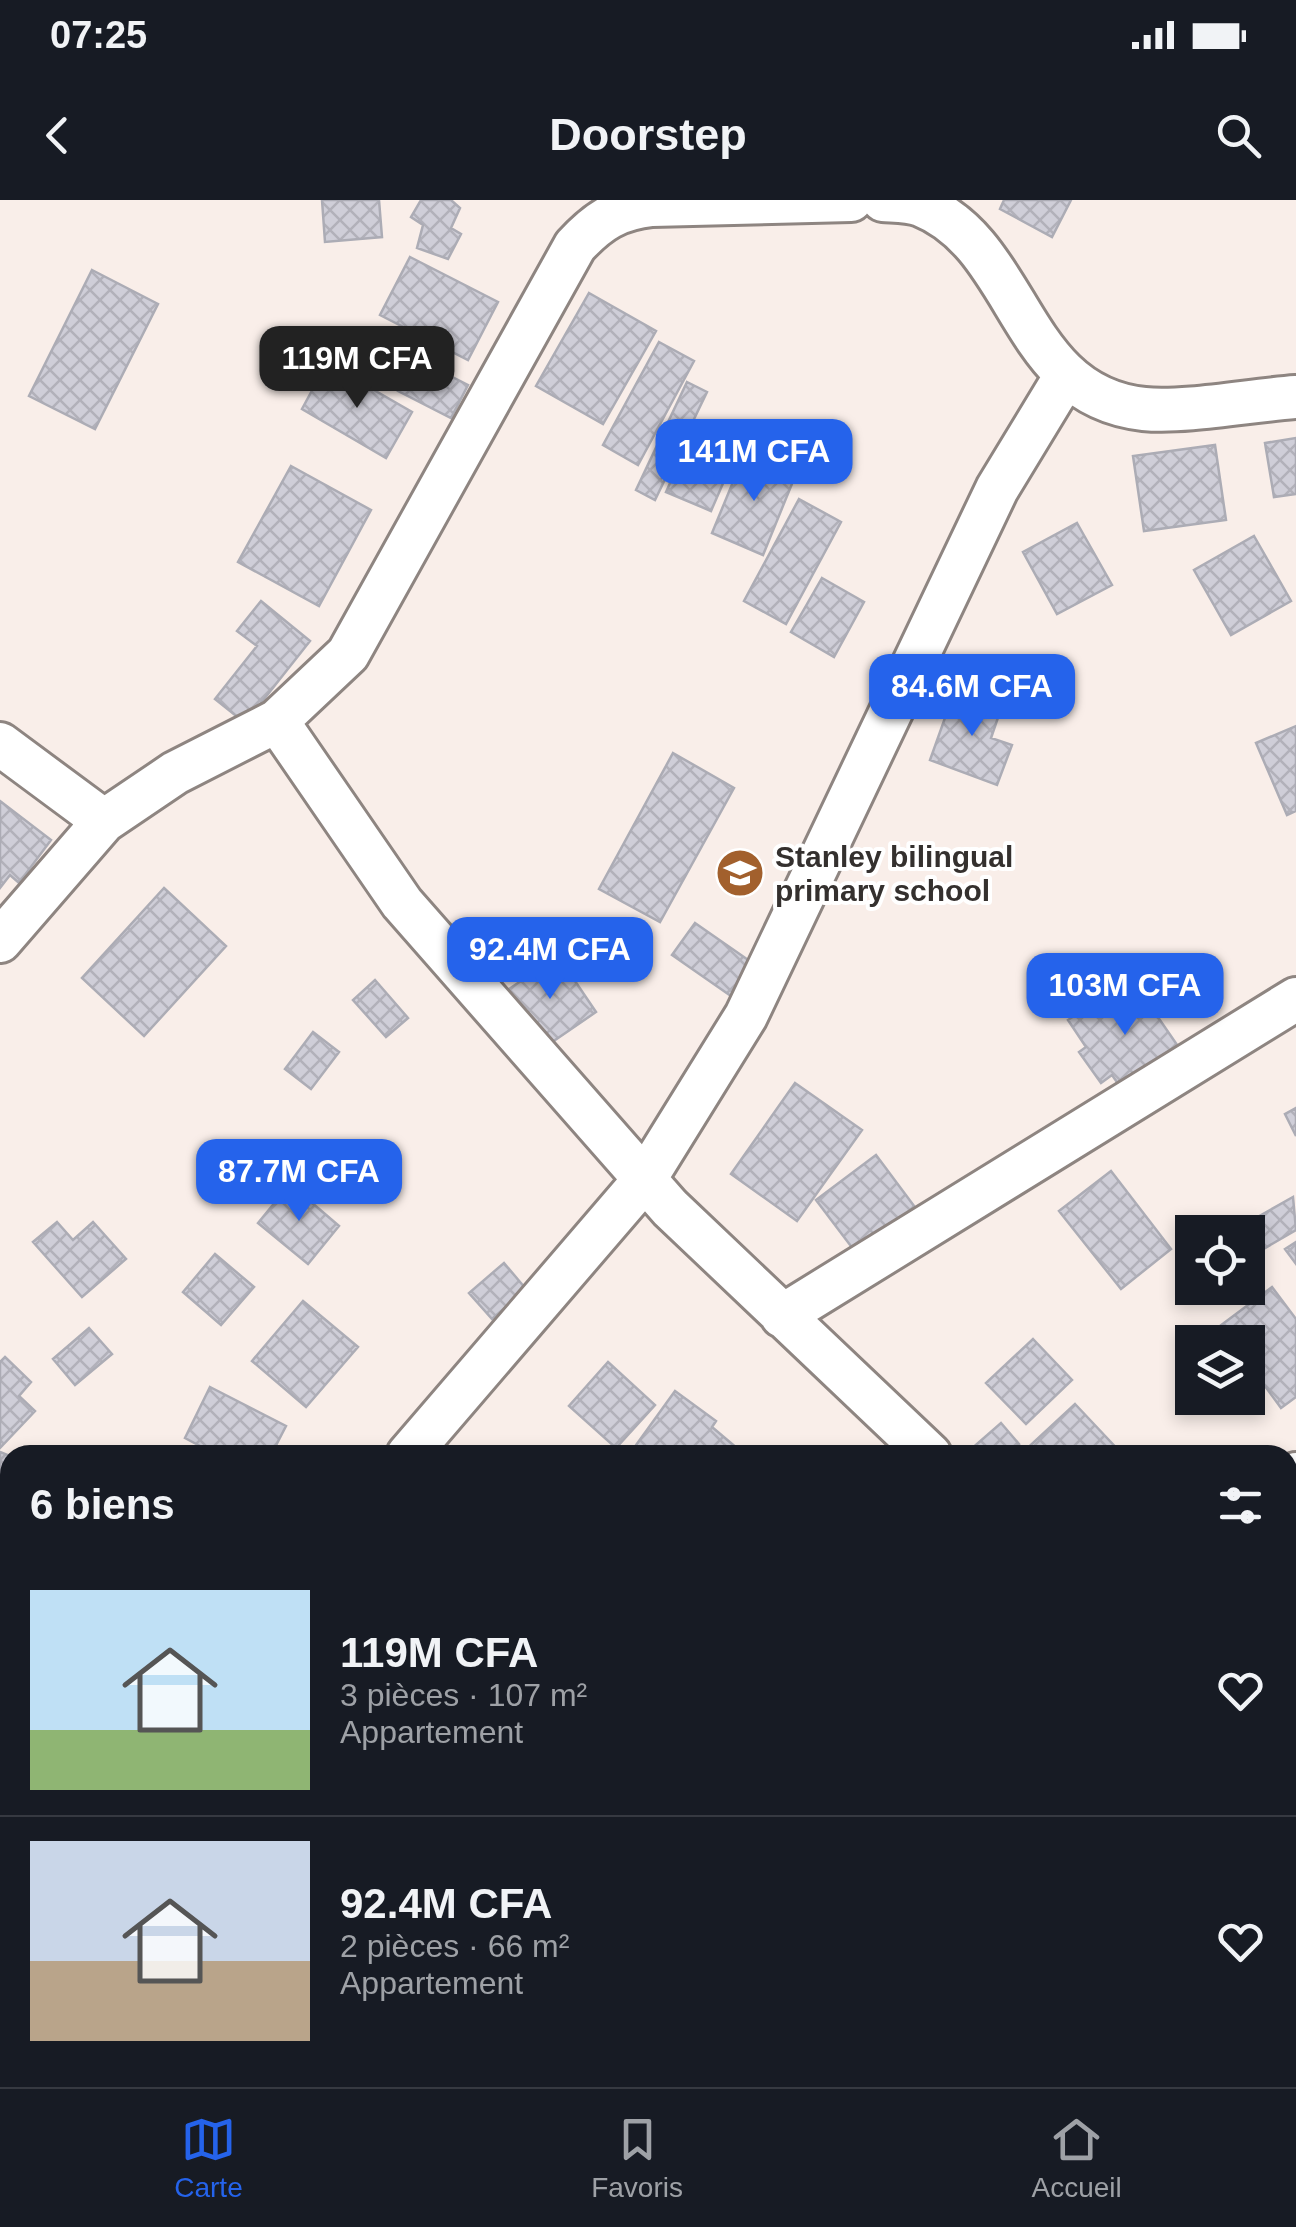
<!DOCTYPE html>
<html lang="fr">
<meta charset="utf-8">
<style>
:root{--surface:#171b24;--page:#20242c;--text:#f1f3f6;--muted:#9ea1a6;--line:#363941;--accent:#2563eb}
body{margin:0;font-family:Helvetica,sans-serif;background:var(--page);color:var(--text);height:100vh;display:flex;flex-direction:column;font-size:38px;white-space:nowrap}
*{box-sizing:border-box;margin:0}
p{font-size:32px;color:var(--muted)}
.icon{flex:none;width:55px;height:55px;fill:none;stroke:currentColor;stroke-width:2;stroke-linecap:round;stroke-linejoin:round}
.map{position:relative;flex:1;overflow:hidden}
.panel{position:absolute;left:0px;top:1245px;width:1298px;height:642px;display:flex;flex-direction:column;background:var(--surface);border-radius:30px 30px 0 0;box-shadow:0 5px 15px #0003}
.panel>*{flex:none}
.controls{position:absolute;left:1175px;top:1015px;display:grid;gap:20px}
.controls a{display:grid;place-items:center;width:90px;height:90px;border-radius:0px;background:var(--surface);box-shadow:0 5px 15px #0003;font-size:50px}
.price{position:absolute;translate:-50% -85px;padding:0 22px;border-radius:20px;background:var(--accent);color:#fff;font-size:32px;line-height:65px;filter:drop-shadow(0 2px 5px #0008)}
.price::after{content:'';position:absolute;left:50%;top:60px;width:30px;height:22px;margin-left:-15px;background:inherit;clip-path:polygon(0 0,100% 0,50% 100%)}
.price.on{background:#222;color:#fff}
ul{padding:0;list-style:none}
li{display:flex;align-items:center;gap:30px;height:250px;padding:0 30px}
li+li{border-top:2px solid var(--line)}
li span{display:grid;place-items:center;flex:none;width:280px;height:200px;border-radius:0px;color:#555}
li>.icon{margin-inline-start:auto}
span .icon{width:120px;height:120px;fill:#fffc;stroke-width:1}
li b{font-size:42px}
h2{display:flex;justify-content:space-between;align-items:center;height:120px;padding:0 30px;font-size:42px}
.status{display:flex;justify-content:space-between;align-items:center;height:70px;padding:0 50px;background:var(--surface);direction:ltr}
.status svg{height:28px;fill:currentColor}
header{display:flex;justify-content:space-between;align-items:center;height:130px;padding:0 30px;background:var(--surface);font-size:45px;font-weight:700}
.tabs{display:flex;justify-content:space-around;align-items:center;height:140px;border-top:2px solid var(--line);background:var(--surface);font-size:28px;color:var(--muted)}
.tabs a{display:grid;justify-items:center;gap:5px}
.tabs .on{color:var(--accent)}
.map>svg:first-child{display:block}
</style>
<div class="status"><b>07:25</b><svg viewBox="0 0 49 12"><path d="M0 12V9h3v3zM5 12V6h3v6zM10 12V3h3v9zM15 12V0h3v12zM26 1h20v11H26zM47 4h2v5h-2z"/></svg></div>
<header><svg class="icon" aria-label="back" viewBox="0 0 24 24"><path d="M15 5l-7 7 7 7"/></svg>Doorstep<svg class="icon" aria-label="search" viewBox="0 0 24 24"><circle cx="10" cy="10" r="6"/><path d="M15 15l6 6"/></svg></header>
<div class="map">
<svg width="1296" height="1887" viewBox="0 0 1296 1887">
<defs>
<pattern id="building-cross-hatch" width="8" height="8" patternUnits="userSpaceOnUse" patternTransform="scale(2.5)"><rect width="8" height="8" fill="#cfced8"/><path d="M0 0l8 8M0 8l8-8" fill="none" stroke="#b2b1ba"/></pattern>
</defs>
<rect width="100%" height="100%" fill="#f9eee9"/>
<path fill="url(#building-cross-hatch)" stroke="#acacb5" stroke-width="2.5" d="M322,0H379L382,37L325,42Z
M421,0H451L460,8L451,28L461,34L448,59L417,48L423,25L411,17Z
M1004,0H1071L1052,37L1000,9Z
M410,57L498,102L468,160L380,115Z
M92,70L158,104L95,229L29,196Z
M589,93L656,131L603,224L536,186Z
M659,142L694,161L638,265L603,245Z
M415,158L468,185L451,218L398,191Z
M327,163L412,212L386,258L302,209Z
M687,182L707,192L655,300L636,290Z
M697,223L741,242L711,311L666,292Z
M1296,238V294L1274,297L1265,243Z
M1215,245L1226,320L1144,331L1133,256Z
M745,253L796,274L763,355L712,333Z
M291,266L371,310L319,406L238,362Z
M799,299L841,322L786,424L744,401Z
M1077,323L1112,385L1057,414L1023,352Z
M1254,336L1291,401L1231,435L1194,370Z
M822,378L864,402L834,457L791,432Z
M261,401L310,441L245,523L215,499L257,446L237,431Z
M969,490L1003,503L991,538L1012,545L997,585L930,560L951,501L963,505Z
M1296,526V611L1287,615L1256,543Z
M673,553L734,588L660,722L599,689Z
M0,601L51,640L19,683L10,675L0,688Z
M164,688L226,746L144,836L82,778Z
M695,723L754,764L731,796L672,755Z
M558,756L596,812L542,849L503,793Z
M1131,778L1184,855L1126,895L1112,875L1101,883L1079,852L1086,847L1068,820Z
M375,780L408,818L386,837L353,800Z
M313,832L339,852L311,889L285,869Z
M795,883L862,930L797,1021L731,974Z
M1296,908V936L1285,914Z
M876,955L923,1018L863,1062L816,1000Z
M1111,971L1171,1049L1121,1089L1059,1011Z
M290,984L339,1026L308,1064L258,1023Z
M1293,997L1296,1030L1248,1058V1032H1231Z
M57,1022L73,1040L93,1022L126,1059L82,1097L33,1042Z
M1296,1042V1064L1285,1049Z
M215,1054L254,1087L221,1125L183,1092Z
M504,1063L526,1089L492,1119L469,1093Z
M1272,1087L1296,1119V1197L1281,1208L1248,1163V1142H1233L1220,1126Z
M303,1101L358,1147L306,1207L252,1161Z
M89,1128L112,1154L75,1185L53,1159Z
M1033,1139L1072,1180L1026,1224L986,1183Z
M5,1157L31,1182L19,1196L35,1211L0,1248V1162Z
M608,1162L655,1205L616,1248L569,1206Z
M210,1187L286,1226L271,1255H217L185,1238Z
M675,1191L716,1221L712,1227L745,1255L631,1252Z
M1075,1204L1123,1255H1021V1254Z
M1001,1223L1019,1244L1006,1255H972L969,1251Z
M0,1252L10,1256L0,1297Z
M10,1327V1361L0,1357Z
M1288,1345L1296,1357V1457L1288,1463Z
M0,1435L10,1436L3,1504H0Z
M10,1529V1550L0,1540Z
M0,1605L10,1612V1662L0,1676Z
M0,1771L10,1777L0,1796Z
M48,1878H138L147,1883L145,1887H49L44,1884Z
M347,1878H423L418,1887H342Z
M455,1878H501L522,1887H451Z
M511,1878H541L536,1887Z
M580,1878H679L705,1887H576Z
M765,1878H785L794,1881L791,1887H762Z"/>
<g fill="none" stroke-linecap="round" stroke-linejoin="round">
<g stroke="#8e8581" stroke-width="48">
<path id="street" d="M883,0C895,1 910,1 921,5C1023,46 1017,196 1144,209C1186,213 1252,200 1296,197
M277,521L402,703L670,1008L930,1255
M0,544L104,621
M0,741L104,621L175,573L277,521L348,454L575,46C599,20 617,9 652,5L851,0
M782,1116L1296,799
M408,1255L645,979L746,816L997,289L1065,177
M1288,1279L1296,1274
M1288,1588L1296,1597
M1288,1723L1296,1715
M249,1878L270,1887
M1163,1887L1168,1878"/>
</g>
<use href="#street" stroke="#fff" stroke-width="42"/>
</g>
<defs>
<g id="school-disc" transform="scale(2.5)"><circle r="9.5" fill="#a2602d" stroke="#fff"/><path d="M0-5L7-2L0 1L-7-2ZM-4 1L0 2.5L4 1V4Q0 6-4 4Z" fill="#fff"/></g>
</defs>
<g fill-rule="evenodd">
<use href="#school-disc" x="740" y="673"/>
</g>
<g text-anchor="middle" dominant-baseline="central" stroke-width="8" stroke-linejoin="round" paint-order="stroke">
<g font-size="30" font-weight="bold" fill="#34302e" stroke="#fff" text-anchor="start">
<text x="775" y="656">Stanley bilingual<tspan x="775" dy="34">primary school</tspan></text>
</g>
</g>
</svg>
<div class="controls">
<a><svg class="icon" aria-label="locate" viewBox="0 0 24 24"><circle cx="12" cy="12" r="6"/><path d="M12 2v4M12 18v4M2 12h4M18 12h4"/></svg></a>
<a><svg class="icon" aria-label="layers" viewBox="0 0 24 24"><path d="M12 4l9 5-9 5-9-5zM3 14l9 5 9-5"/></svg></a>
</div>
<b class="price on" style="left:357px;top:211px">119M CFA</b>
<b class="price" style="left:754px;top:304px">141M CFA</b>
<b class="price" style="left:972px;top:539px">84.6M CFA</b>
<b class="price" style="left:550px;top:802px">92.4M CFA</b>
<b class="price" style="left:1125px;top:838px">103M CFA</b>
<b class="price" style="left:299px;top:1024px">87.7M CFA</b>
<section class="panel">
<h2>6 biens<svg class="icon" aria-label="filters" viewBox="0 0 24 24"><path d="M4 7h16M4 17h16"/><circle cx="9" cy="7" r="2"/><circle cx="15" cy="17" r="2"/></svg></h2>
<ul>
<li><span style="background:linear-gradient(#bfe0f5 70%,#8fb573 0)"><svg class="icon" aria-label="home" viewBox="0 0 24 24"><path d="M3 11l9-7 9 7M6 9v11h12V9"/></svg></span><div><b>119M CFA</b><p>3 pièces · 107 m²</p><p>Appartement</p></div><svg class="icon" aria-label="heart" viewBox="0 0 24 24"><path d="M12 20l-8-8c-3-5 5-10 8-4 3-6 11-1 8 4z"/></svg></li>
<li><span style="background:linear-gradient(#c9d6e8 60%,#b9a48a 0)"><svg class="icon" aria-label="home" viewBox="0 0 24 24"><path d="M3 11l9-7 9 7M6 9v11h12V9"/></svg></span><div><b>92.4M CFA</b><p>2 pièces · 66 m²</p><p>Appartement</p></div><svg class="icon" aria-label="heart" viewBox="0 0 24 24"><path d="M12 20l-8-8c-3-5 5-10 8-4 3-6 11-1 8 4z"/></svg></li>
</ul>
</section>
</div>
<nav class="tabs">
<a class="on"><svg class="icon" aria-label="map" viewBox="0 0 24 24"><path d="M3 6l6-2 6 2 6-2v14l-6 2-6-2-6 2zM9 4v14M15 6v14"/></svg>Carte</a>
<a><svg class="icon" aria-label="saved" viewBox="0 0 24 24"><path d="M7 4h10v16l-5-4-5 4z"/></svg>Favoris</a>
<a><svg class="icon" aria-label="home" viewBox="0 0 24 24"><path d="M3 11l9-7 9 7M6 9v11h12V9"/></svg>Accueil</a>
</nav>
